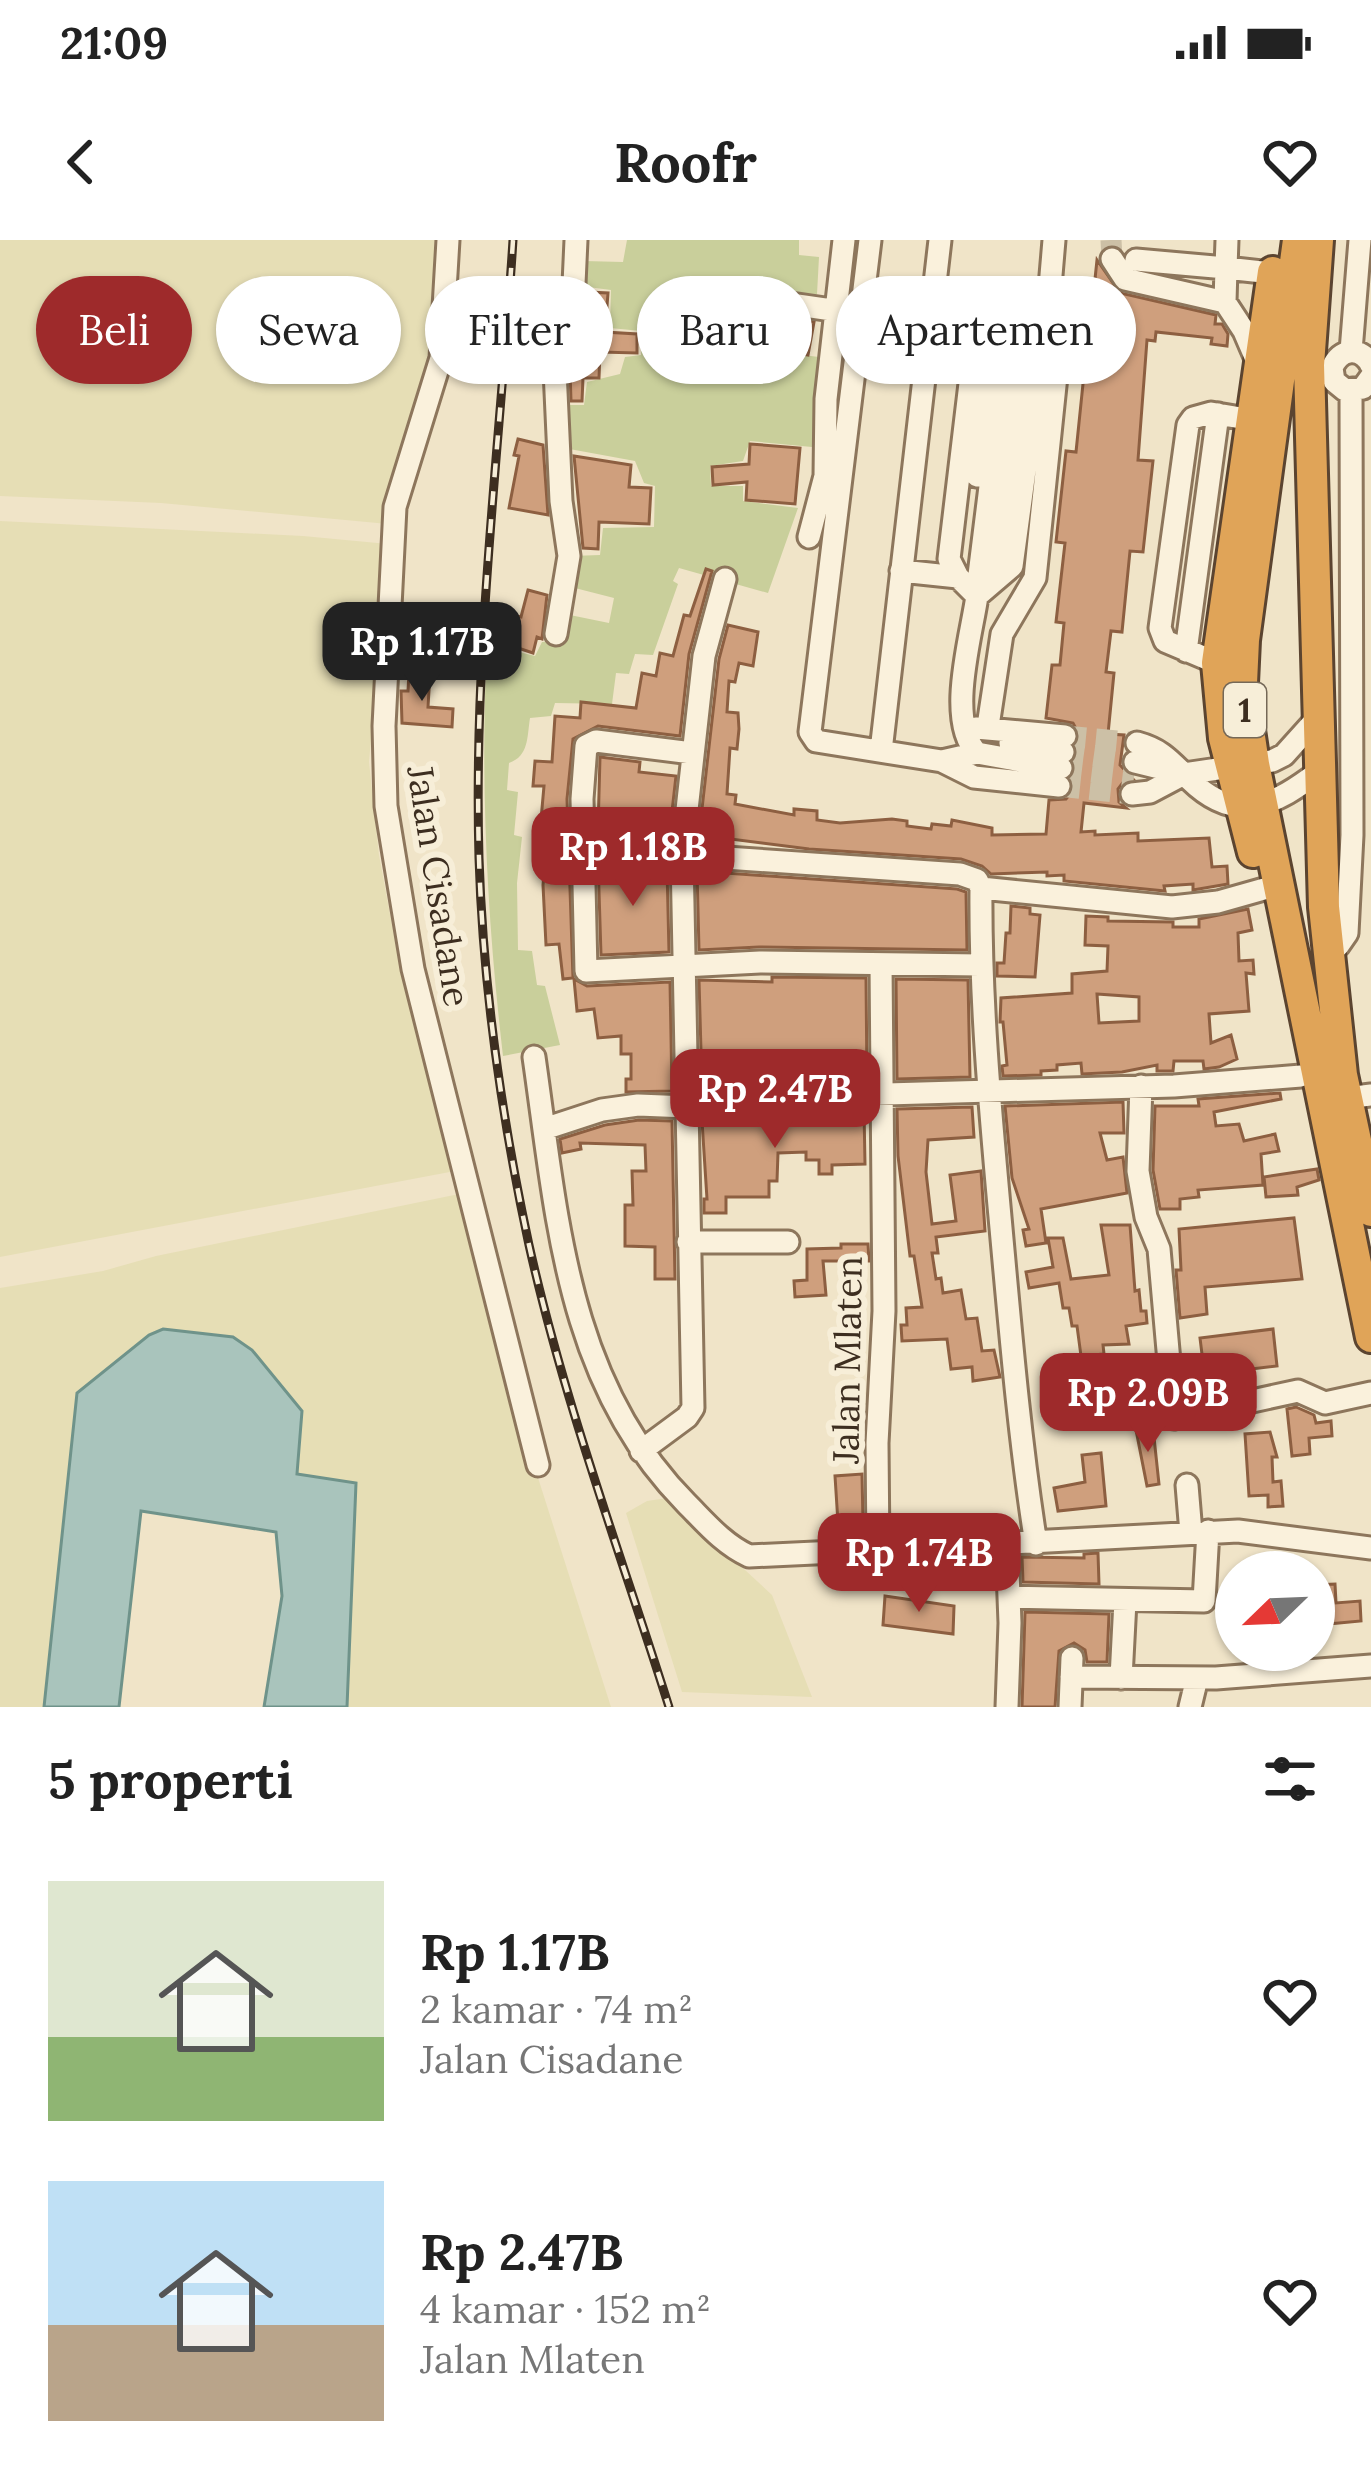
<!DOCTYPE html>
<html lang="id">
<meta charset="utf-8">
<style>
:root{--surface:#fff;--page:#f2f2f2;--text:#222;--muted:#767676;--accent:#9e2a2b}
body{margin:0;font-family:Lora,serif;background:var(--page);color:var(--text);height:100vh;display:flex;flex-direction:column;font-size:45px;white-space:nowrap}
*{box-sizing:border-box;margin:0}
p{font-size:39px;color:var(--muted)}
.icon{flex:none;width:66px;height:66px;fill:none;stroke:currentColor;stroke-width:2;stroke-linecap:round;stroke-linejoin:round}
.map{position:relative;height:1467px;overflow:hidden}
.drawer{display:flex;flex-direction:column;background:var(--surface);flex:1}
.drawer>*{flex:none}
.guide{position:absolute;left:36px;top:36px;width:1299px;height:108px;display:flex;gap:24px}
.needle{width:78px;rotate:247deg}
.tools{position:absolute;left:1215px;top:1311px;display:grid;gap:24px}
.tools a{display:grid;place-items:center;width:120px;height:120px;border-radius:50%;background:var(--surface);box-shadow:0 3px 9px #0004;font-size:60px}
.price{position:absolute;translate:-50% -102px;padding:0 27px;border-radius:24px;background:var(--accent);color:#fff;font-size:39px;line-height:78px;filter:drop-shadow(0 3px 6px #0008)}
.price::after{content:'';position:absolute;left:50%;top:72px;width:36px;height:27px;margin-left:-18px;background:inherit;clip-path:polygon(0 0,100% 0,50% 100%)}
.price.active{background:#222;color:#fff}
ul{padding:0;list-style:none}
li{display:flex;align-items:center;gap:36px;height:300px;padding:0 48px}
li span{display:grid;place-items:center;flex:none;width:336px;height:240px;border-radius:0px;color:#555}
li>.icon{margin-inline-start:auto}
span .icon{width:144px;height:144px;fill:#fffc;stroke-width:1}
li b{font-size:51px}
h2{display:flex;justify-content:space-between;align-items:center;height:144px;padding:0 48px;font-size:51px}
.chip{padding:0 42px;border-radius:54px;background:var(--surface);box-shadow:0 3px 9px #0004;font-size:42px;line-height:108px}
.chip.active{background:var(--accent);color:#fff}
.status{display:flex;justify-content:space-between;align-items:center;height:84px;padding:0 60px;background:var(--surface);direction:ltr}
.status svg{height:33px;fill:currentColor}
header{display:flex;justify-content:space-between;align-items:center;height:156px;padding:0 48px;background:var(--surface);font-size:54px;font-weight:700}
.map>svg:first-child{display:block}
</style>
<div class="status"><b>21:09</b><svg viewBox="0 0 49 12"><path d="M0 12V9h3v3zM5 12V6h3v6zM10 12V3h3v9zM15 12V0h3v12zM26 1h20v11H26zM47 4h2v5h-2z"/></svg></div>
<header><svg class="icon" aria-label="back" viewBox="0 0 24 24"><path d="M15 5l-7 7 7 7"/></svg>Roofr<svg class="icon" aria-label="heart" viewBox="0 0 24 24"><path d="M12 20l-8-8c-3-5 5-10 8-4 3-6 11-1 8 4z"/></svg></header>
<div class="map">
<svg width="1371" height="1467" viewBox="0 0 1371 1467">
<rect width="100%" height="100%" fill="#f0e4c8"/>
<path fill="#e6deb5" d="M0,0H442L436,99L388,284L161,263L0,256Z
M0,281L303,296L388,304L369,522L379,615L400,728L455,931L0,1017Z
M464,953L526,1200L611,1467H347L356,1243L297,1235L302,1171L163,1089L149,1095L77,1153L44,1467H0V1048L103,1031L156,1016Z
M667,1258L772,1355L812,1457L682,1452L626,1273L647,1261Z"/>
<path fill="#c9cf9b" d="M627,0H799V15L819,17L817,54L760,52L743,43L725,59L724,94L742,97L746,67L777,70L776,96L787,98L786,113L819,117L812,207L750,201L743,221L710,226L711,246H743V261L798,268L768,353L679,328L673,341L678,344L653,415L635,414L629,434L616,433L612,464L555,463L551,476L530,478C527,497 529,516 509,523L507,550L518,552L514,595L522,597L517,643L518,710L532,711L537,745L545,746L560,805L503,816C487,679 480,542 487,404L535,416L542,402L562,401L565,374L609,383L614,358L571,347L572,316L600,315L603,288L654,287L655,246L644,243L635,221L564,208L565,165H584L587,142L620,134L625,117L641,115V91L610,88L611,50L580,46L584,21L623,22Z"/>
<path fill="#a9c4bc" stroke="#6f938a" stroke-width="3" d="M163,1089L233,1097L252,1110L302,1171L297,1234L356,1243L347,1467H264L282,1356L276,1292L141,1271L119,1467H44L77,1153L149,1095Z"/>
<path fill="#cf9f7d" stroke="#8d5f41" stroke-width="3" fill-rule="evenodd" d="M1097,20L1120,53L1216,75L1215,84H1222L1228,94L1227,106L1211,104L1212,98L1156,92L1155,101L1147,100L1138,220L1153,221L1143,312L1130,311L1122,392L1111,391L1106,432L1114,433L1108,494L1124,495L1120,525L1133,539L1124,541L1118,549L1119,562L1126,568L1084,563L1081,592L1095,591V595L1138,593V601L1209,598L1212,627L1227,626L1228,644L1193,650V644L1164,646L1165,651L1064,641V635L1047,636V632L991,634L982,626L961,619L809,609L699,595L719,419L728,385L758,392L753,426L739,423L735,442L729,441L727,472L738,473L739,489L737,509L730,508L727,554L736,555L735,564L794,575V569L817,571V580L840,583L892,579L907,581V586L931,589L932,584L951,586L952,580L992,588V595L1046,594L1049,560L1066,559L1074,549L1072,538L1080,496L1073,483L1046,478L1052,425H1060L1064,383L1056,382L1065,303L1056,302L1066,211L1076,212L1084,134L1095,136L1099,97L1089,96Z
M588,52L608,53L605,92L637,94V113L600,112L599,138H583L582,161H571L570,131Z
M782,78L814,82L808,115L789,112L792,90L780,89Z
M518,199L543,205L548,275L509,268L519,216L514,215Z
M750,204L800,208L795,264L746,260L747,242L713,245L712,227L749,224Z
M574,216L631,225L629,247L651,248L649,284L599,282L598,309L583,308Z
M706,329L712,331L689,414L680,496L598,486L573,499L567,559L573,738L563,739L559,704L546,705L543,645L548,591H540L544,546H533L535,521L552,522L555,476L580,478L581,462L636,468L642,433L656,436L660,413L673,416L684,375L690,376Z
M528,350L547,355L542,399L537,397L533,413L500,402L509,374L521,377Z
M409,432L430,434L428,467L453,469L452,487L402,483L401,451H408Z
M600,517L640,522L639,532L676,536L669,598L598,590Z
M598,620L667,628L669,712L601,715Z
M697,631L957,649L966,652L967,710L759,707L699,710Z
M1011,666L1030,668V674L1040,675L1035,737L997,736V723H1004L1006,693H1010Z
M1248,669L1252,690L1238,693L1239,721L1253,720L1254,734L1246,733L1249,771L1209,774L1211,803L1231,795L1237,819L1219,827L1204,829L1203,821H1174L1173,831H1157V825L1122,832L1082,834L1081,823L1057,825V830L1041,831V835L1003,836L1002,826L1007,825L1003,782H1000L1001,758L1072,753V734L1107,731L1108,706L1085,705L1086,676L1108,677V681L1173,682V687H1199V679ZM1097,754L1139,757V781L1099,783Z
M772,737L866,738L867,840L702,847L699,740L772,742Z
M574,739L587,746L670,742L672,851L626,852V839H631V814H621V796L598,798L594,769L577,771Z
M896,739L968,740L970,837L897,839Z
M1280,853L1281,859L1214,872L1216,886L1239,884L1244,901L1275,894L1279,911L1261,914L1263,945L1198,950L1199,957L1180,959V969H1160L1153,930L1155,866H1199L1198,859Z
M1123,862L1124,893H1100L1107,920L1123,917L1127,953L1041,969L1046,1003L1026,1006L1023,990L1029,989L1012,938L1005,866Z
M972,867L974,897L928,900L926,932L932,984L956,981L950,935L981,931L985,991L936,997L938,1013H932L936,1039L941,1038L943,1053L961,1050L966,1079L977,1078L982,1111L994,1110L1000,1137L973,1141L972,1127L951,1129L947,1099L902,1101L901,1085H907L906,1068L922,1067L914,1016H910L898,916L897,869Z
M864,870L865,924L832,925V934H819V920H806V912L778,913L777,941H769V957H726V973H704V959H707L702,881L737,878V882H778V876L794,873Z
M639,880L672,881L675,1039H655V1007L625,1006V965H633L632,931H646L645,905L580,903L581,909L562,913L560,899L605,885Z
M1317,929L1319,940L1297,947L1298,955L1266,957L1264,937Z
M1294,978L1302,1039L1205,1047L1207,1074L1180,1078L1176,1030H1181L1179,989Z
M1101,985H1130L1135,1051L1139,1050L1141,1071H1146L1147,1083L1126,1086L1129,1104L1103,1105L1104,1114L1081,1116L1077,1086H1072L1069,1068H1063L1059,1043L1029,1048L1026,1032L1053,1027L1048,998H1063L1071,1039L1109,1035Z
M841,1004H868L869,1021H823L826,1055L795,1057L794,1041L807,1040V1009L841,1008Z
M1273,1089L1277,1126L1226,1132L1230,1151L1207,1155L1200,1098Z
M1296,1167L1314,1175L1316,1183L1331,1181L1332,1196L1309,1198L1310,1214L1292,1216L1287,1169Z
M1153,1188L1159,1244L1147,1246L1136,1190Z
M1270,1192L1277,1217H1272L1273,1242L1281,1241L1283,1266L1268,1267V1255L1249,1256L1245,1194Z
M1101,1213L1106,1266L1058,1271L1054,1248L1085,1242L1082,1215Z
M862,1234L863,1282L838,1283L835,1236Z
M1098,1313L1099,1344L1023,1342L1022,1317L1084,1318V1314Z
M1335,1344L1336,1363L1360,1361L1361,1381L1317,1385L1314,1345Z
M885,1356L954,1366L953,1394L883,1385Z
M1025,1372L1109,1374L1107,1422H1087L1085,1410L1074,1403L1059,1411L1055,1467H1022Z"/>
<g fill="none" stroke-linecap="round" stroke-linejoin="round">
<path stroke="#ccc0a6" stroke-width="21" stroke-dasharray="21 10" stroke-linecap="butt" d="M1111,0L1112,19
M1065,496L1137,503
M1063,512L1135,522
M1061,528L1134,537
M1059,546L1132,554"/>
<g stroke="#8d765c" stroke-width="27">
<path id="minor" d="M448,0L441,118L395,267L384,486L386,566L413,729L538,1225
M870,0L810,492L816,501L942,521L977,513
M1227,0L1226,28L1272,33
M1112,19L1125,39L1225,62L1244,91L1259,126
M1136,20L1226,28L1225,62
M1050,47L1012,326L977,356C971,398 946,481 977,513L1061,528
M735,56L839,71
M863,70L931,75
M1351,111L1360,0
M1371,125C1361,106 1340,108 1332,128L1334,141L1345,150L1363,148L1371,137
M977,236L991,102L998,99
M809,297L825,236L826,159L844,0
M901,331L958,337
M978,343L1009,94L1028,78
M983,345L996,324L1028,78L1046,52
M977,356L958,337L949,319L974,110L991,102
M556,394L569,316L561,261L555,130L574,44L576,0
M1186,411L1218,174
M1217,423L1165,401L1160,388L1188,185L1193,178L1211,173L1253,180
M988,486L1002,394L1035,338L1061,88L1050,47L1054,0
M976,488L1065,496
M1010,503L1063,512
M1137,503C1163,510 1171,522 1190,540C1237,586 1275,565 1321,530
M881,511L940,0
M692,513L596,501L586,506L582,559L586,731L760,722L980,725
M942,521L974,537L1059,546
M1135,522L1184,534L1272,521L1284,515L1320,475
M1132,554L1150,552L1184,534
M582,603L682,615L960,634L977,640L981,648
M981,648C980,758 990,867 1000,977C1010,1086 1019,1196 1036,1304
M981,648L1172,667L1218,662L1264,649
M1327,709L1338,706L1347,693L1352,595L1351,151
M881,724L884,1071L877,1203L878,1310L1238,1291L1371,1308
M534,817C557,976 566,1142 686,1263C705,1282 723,1304 749,1316L878,1310
M1141,846L1138,931L1146,977L1159,1009L1174,1178L1298,1151L1325,1163L1371,1153
M1347,858L1371,855
M544,889L602,870L638,865L688,867L816,856L1174,846L1301,836
M688,1002H788
M641,1211L687,1177L693,1168L682,615L704,416L725,339
M1187,1245L1191,1293
M1007,1305L1010,1383L1007,1467
M1009,1357L1204,1361L1208,1291
M1071,1437L1216,1438L1371,1426
M1121,1438L1125,1361
M1070,1467L1072,1418
M1190,1467L1197,1438"/>
</g>
<g stroke="#5b4430" stroke-width="36">
<path id="highway" d="M1298,0L1244,400L1242,443L1254,524L1371,1097
M1318,0L1309,125L1324,667L1342,835L1371,971
M1253,612L1224,498L1217,423L1273,32"/>
</g>
<use href="#minor" stroke="#faf1dc" stroke-width="21"/>
<use href="#highway" stroke="#e0a458" stroke-width="30"/>
<g stroke="#3d2e20" stroke-width="9">
<path id="rail" d="M513,0C500,206 473,411 479,618C483,747 502,879 529,1005C564,1162 621,1315 669,1467"/>
</g>
<use href="#rail" stroke="#f7eed8" stroke-width="4.5" stroke-dasharray="14" stroke-linecap="butt"/>
</g>
<g text-anchor="middle" dominant-baseline="central" stroke-width="12" stroke-linejoin="round" paint-order="stroke">
<rect fill="#f7eed8" stroke="#756857" stroke-width="3" x="1224" y="443" width="42" height="54" rx="9"/>
<g font-size="33" font-weight="bold" fill="#3d2e20">
<text x="1245" y="470">1</text>
</g>
<g font-size="36" fill="#3d2e20" stroke="#f7eed8">
<text transform="translate(439 646) rotate(81)">Jalan Cisadane</text>
<text transform="translate(847 1120) rotate(-89)">Jalan Mlaten</text>
</g>
</g>
</svg>
<div class="tools">
<a><svg class="needle" viewBox="-14 -14 28 28"><path d="M0-13l5 13h-10z" fill="#e53935"/><path d="M0 13l5-13h-10z" fill="#767676"/></svg></a>
</div>
<b class="price active" style="left:422px;top:464px">Rp 1.17B</b>
<b class="price" style="left:633px;top:669px">Rp 1.18B</b>
<b class="price" style="left:775px;top:911px">Rp 2.47B</b>
<b class="price" style="left:1148px;top:1215px">Rp 2.09B</b>
<b class="price" style="left:919px;top:1375px">Rp 1.74B</b>
<div class="guide">
<a class="chip active">Beli</a>
<a class="chip">Sewa</a>
<a class="chip">Filter</a>
<a class="chip">Baru</a>
<a class="chip">Apartemen</a>
</div>
</div>
<section class="drawer">
<h2>5 properti<svg class="icon" aria-label="filters" viewBox="0 0 24 24"><path d="M4 7h16M4 17h16"/><circle cx="9" cy="7" r="2"/><circle cx="15" cy="17" r="2"/></svg></h2>
<ul>
<li><span style="background:linear-gradient(#dfe7d0 65%,#8fb573 0)"><svg class="icon" aria-label="home" viewBox="0 0 24 24"><path d="M3 11l9-7 9 7M6 9v11h12V9"/></svg></span><div><b>Rp 1.17B</b><p>2 kamar · 74 m²</p><p>Jalan Cisadane</p></div><svg class="icon" aria-label="heart" viewBox="0 0 24 24"><path d="M12 20l-8-8c-3-5 5-10 8-4 3-6 11-1 8 4z"/></svg></li>
<li><span style="background:linear-gradient(#bfe0f5 60%,#b9a48a 0)"><svg class="icon" aria-label="home" viewBox="0 0 24 24"><path d="M3 11l9-7 9 7M6 9v11h12V9"/></svg></span><div><b>Rp 2.47B</b><p>4 kamar · 152 m²</p><p>Jalan Mlaten</p></div><svg class="icon" aria-label="heart" viewBox="0 0 24 24"><path d="M12 20l-8-8c-3-5 5-10 8-4 3-6 11-1 8 4z"/></svg></li>
</ul>
</section>
